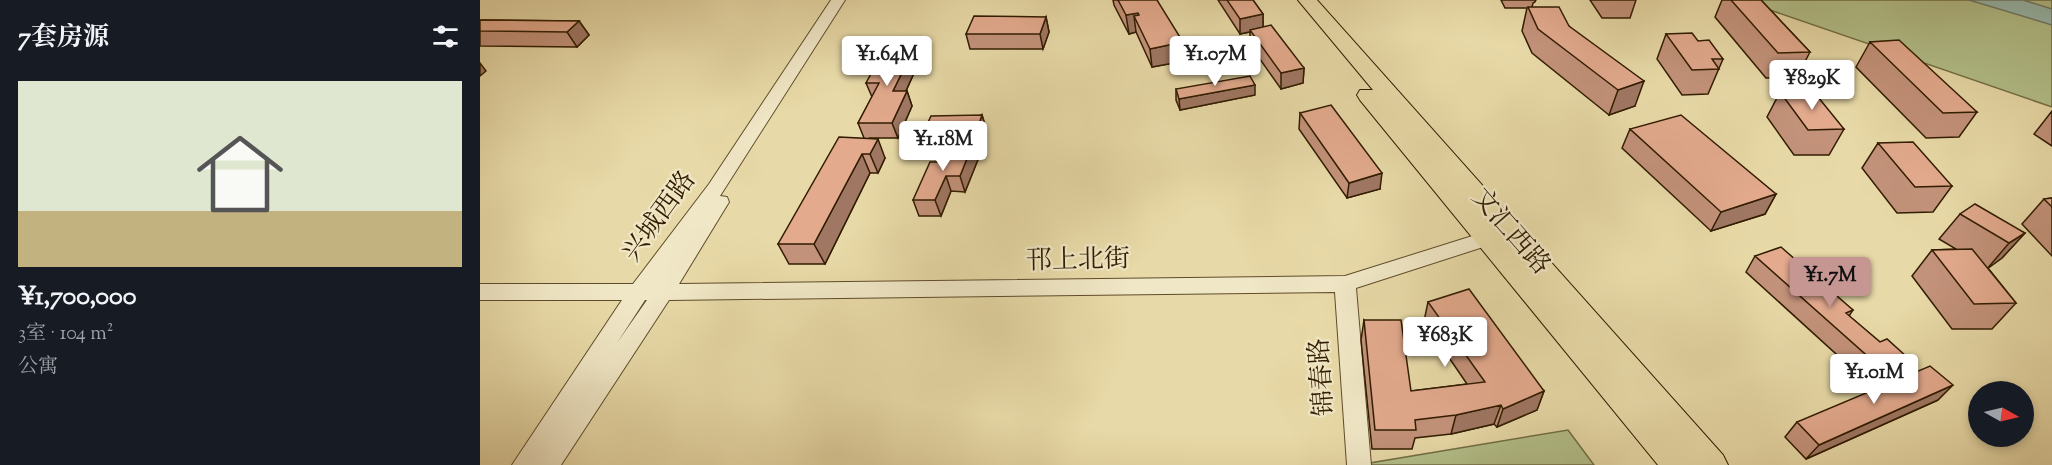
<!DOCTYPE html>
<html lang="zh">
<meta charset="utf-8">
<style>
:root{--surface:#171b24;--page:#242831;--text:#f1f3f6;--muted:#9ea1a6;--accent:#c59692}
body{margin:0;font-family:"Sorts Mill Goudy","Noto Serif SC",serif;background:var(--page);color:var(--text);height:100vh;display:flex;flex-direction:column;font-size:22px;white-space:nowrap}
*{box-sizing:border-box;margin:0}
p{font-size:20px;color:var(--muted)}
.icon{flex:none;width:33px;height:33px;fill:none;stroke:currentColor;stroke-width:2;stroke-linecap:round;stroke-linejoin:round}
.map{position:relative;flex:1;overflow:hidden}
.sheet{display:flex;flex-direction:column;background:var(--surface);width:480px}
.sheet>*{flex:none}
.needle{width:39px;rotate:98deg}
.controls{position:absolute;left:1488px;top:381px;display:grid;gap:12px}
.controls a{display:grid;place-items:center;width:66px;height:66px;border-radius:50%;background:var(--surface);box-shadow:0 3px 9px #0003;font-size:30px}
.price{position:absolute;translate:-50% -51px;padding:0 14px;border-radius:6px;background:#fff;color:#222;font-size:20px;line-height:39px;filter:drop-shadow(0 2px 3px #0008)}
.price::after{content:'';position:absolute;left:50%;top:36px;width:18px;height:14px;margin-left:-9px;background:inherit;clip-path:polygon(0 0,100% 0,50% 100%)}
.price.on{background:var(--accent);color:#111}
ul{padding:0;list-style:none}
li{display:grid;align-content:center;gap:12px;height:318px;padding:0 18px}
li span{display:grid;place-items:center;height:186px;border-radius:0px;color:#555}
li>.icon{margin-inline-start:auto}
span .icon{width:108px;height:108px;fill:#fffc;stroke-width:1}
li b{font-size:26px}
h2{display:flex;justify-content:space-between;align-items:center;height:72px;padding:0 18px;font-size:26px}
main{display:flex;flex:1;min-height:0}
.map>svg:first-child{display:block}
</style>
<main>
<section class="sheet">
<h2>7套房源<svg class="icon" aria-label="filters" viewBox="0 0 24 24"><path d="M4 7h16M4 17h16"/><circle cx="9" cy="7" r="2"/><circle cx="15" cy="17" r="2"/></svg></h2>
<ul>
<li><span style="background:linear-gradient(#dfe7d0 70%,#c2b280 0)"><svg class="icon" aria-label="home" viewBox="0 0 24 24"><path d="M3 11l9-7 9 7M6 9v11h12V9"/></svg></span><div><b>¥1,700,000</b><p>3室 · 104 m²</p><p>公寓</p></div></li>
</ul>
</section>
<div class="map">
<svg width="1572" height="465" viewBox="0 0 1572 465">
<rect width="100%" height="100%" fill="#e8daa8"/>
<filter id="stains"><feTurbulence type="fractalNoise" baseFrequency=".00333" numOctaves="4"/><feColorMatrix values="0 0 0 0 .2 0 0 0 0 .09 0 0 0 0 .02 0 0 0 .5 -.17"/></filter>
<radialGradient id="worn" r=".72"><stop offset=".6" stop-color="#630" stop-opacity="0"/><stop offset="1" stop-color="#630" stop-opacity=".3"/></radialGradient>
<path fill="#b3c08a" stroke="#726e45" stroke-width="1.5" d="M1261,0H1572V107Z
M1088,430L1114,465H884V464Z"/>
<path fill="#98baae" stroke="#6f7b68" stroke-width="1.5" d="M1489,0H1543L1572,9V25Z"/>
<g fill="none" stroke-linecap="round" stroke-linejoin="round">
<g stroke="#5f4c2a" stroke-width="2">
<path id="minor" d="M351,0H365L240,196L247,197L249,202L199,284L865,276L1021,227L1028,229L1031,234L1028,239L876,288L891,465H867L855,292L189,300L81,465H32L142,300H0V284H153L229,184ZM165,300H167L137,343Z"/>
</g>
<g stroke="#311c00" stroke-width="2">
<path id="major" d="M818,0H837L1243,455L1248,465H1178L880,100L877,95L880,90H893Z"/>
</g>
<use href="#minor" fill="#f0e7c6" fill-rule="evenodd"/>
<use href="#major" fill="#e8daa8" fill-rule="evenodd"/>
</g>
<path fill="#c3927a" stroke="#311c00" stroke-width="1.5" d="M633,0H677L705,61L672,67L656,32L649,34L634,5Z
M738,0H773L783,14V27L824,68L823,83L801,89L770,45V32L760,34Z
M1021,0H1056L1055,2L1053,3L1052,7L1089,26L1155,106L1129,115L1052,53L1042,31L1047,8H1025Z
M1110,0H1156L1150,18H1122Z
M1242,0H1281L1330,52L1317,77L1286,78L1235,17Z
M566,17L569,32L563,49H490L486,34Z
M0,20L99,21L109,35L97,47L0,46Z
M1186,34L1218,41L1243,59L1228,94L1202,95L1177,59Z
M1390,42L1497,112L1479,137L1446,138L1376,67Z
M434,48L439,62L426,91H427L432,106L418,138H390L405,158L398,173H390L345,264H309L298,244L384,138L378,123L392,97L386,83Z
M696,89L775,95L700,110L696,100Z
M1300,92L1364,129L1349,155H1314L1287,117Z
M1572,111V146L1554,134Z
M820,113L900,189L867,198L819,129Z
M502,115L505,125L500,141H448L444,131Z
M1150,129L1296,194L1285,214L1231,231L1142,148Z
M494,141L499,157L485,192L471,191L461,216H439L433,200L467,162Z
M1398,143L1472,186L1453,212L1417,213L1382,168Z
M1572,198V256L1542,224L1564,199Z
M1480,214L1545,233L1522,258L1508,268L1536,303L1512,329H1472L1432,276L1452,250L1476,249L1459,239Z
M1275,256L1317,261L1314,267L1335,285L1373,310L1369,316L1400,342L1427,357L1414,372L1388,383L1266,272Z
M948,302L1064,391L1057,410L1017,427L1014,424L971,434L935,438L932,449H892L881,340L884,320L931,391L987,384L944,321Z
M1458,400L1326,459L1305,437L1317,422Z"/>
<path fill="#9f7763" stroke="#311c00" stroke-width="1.5" d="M658,13L660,27L654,16L656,32L649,34L646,15Z
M783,14V29L760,34V19Z
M566,17L569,32L563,49L560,34Z
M99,21L109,35L97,47L87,32Z
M703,42L705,61L672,67L670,49Z
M434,48L439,62L419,106L413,91Z
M0,63L6,71L0,76Z
M824,68L823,83L801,89V73Z
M1164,81L1155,106L1129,115L1138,90Z
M775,85V95L700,110L699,99Z
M427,91L432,106L418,138L412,123Z
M502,115L505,125L500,141L497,130Z
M398,139L405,158L398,173L390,154Z
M494,141L499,157L485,192L480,176Z
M382,154L390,173L345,264L334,244Z
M902,173L900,189L867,198L869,183Z
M466,176L471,191L461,216L455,200Z
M1296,194L1285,214L1231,231L1241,212Z
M1545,233L1522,258L1507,269L1529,243Z
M1427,357L1414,372L1388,383L1401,368Z
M1473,385L1458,400L1326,459L1339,445Z
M1064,391L1057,410L1017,427L1023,409Z
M1021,405L1014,424L971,434L976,415Z"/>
<path fill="#e3aa8e" stroke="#311c00" stroke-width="1.5" d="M638,0H677L703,42L670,49L654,16L659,15L658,13L646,15Z
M747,0H773L783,14L760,19Z
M1251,0H1281L1330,52L1298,53Z
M1048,7H1079L1089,26L1164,81L1138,90L1058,29Z
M494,16L566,17L560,34H486Z
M0,20L99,21L87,32L0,31Z
M791,25L824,68L801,73L770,30Z
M1212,33L1218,41L1229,40L1243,59H1232L1239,69L1212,70L1186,34Z
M1419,40L1497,112L1463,113L1390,42Z
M405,48H434L413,91H427L412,123H378L399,83H386Z
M770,76L775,85L699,99L696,89Z
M1300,92H1334L1364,129L1328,130Z
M851,105L902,173L869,183L820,113Z
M502,115L497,130L444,131L451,116Z
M1201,115L1296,194L1241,212L1150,129Z
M359,137L398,139L390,154H382L334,244H298Z
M477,141H494L480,176H466L455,200H433L450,162H467Z
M1433,142L1472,186L1435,187L1398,143Z
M1572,198V207L1564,199Z
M1495,204L1545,233L1529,243L1480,214Z
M1301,247L1317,261L1311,264L1335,285L1341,282L1373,310L1366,313L1400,342L1407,339L1427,357L1401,368L1275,256Z
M1492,249L1536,303L1494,304L1452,250Z
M989,289L1064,391L1023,409L1021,405L976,415L935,420L936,430H895L884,320H921L931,391L1005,382L948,302Z
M1450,366L1473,385L1339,445L1317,422Z"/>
<g text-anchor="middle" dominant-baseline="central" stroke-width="4.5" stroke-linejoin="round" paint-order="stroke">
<g font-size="26" fill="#311c00" stroke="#f0e7c6">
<text transform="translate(180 217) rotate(-54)">兴城西路</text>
<text transform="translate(1030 232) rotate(49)">文汇西路</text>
<text transform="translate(598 261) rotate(-1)">邗上北街</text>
<text transform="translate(843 377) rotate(-94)">锦春路</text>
</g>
</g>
<rect width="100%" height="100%" filter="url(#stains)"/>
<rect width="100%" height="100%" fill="url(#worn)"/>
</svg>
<div class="controls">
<a><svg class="needle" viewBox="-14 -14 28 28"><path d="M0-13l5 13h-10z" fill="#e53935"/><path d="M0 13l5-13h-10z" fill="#9ea1a6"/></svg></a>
</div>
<b class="price" style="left:407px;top:87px">¥1.64M</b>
<b class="price" style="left:735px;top:87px">¥1.07M</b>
<b class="price" style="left:1332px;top:111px">¥829K</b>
<b class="price" style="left:463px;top:172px">¥1.18M</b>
<b class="price on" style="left:1350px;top:308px">¥1.7M</b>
<b class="price" style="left:965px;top:368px">¥683K</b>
<b class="price" style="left:1394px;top:405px">¥1.01M</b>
</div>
</main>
